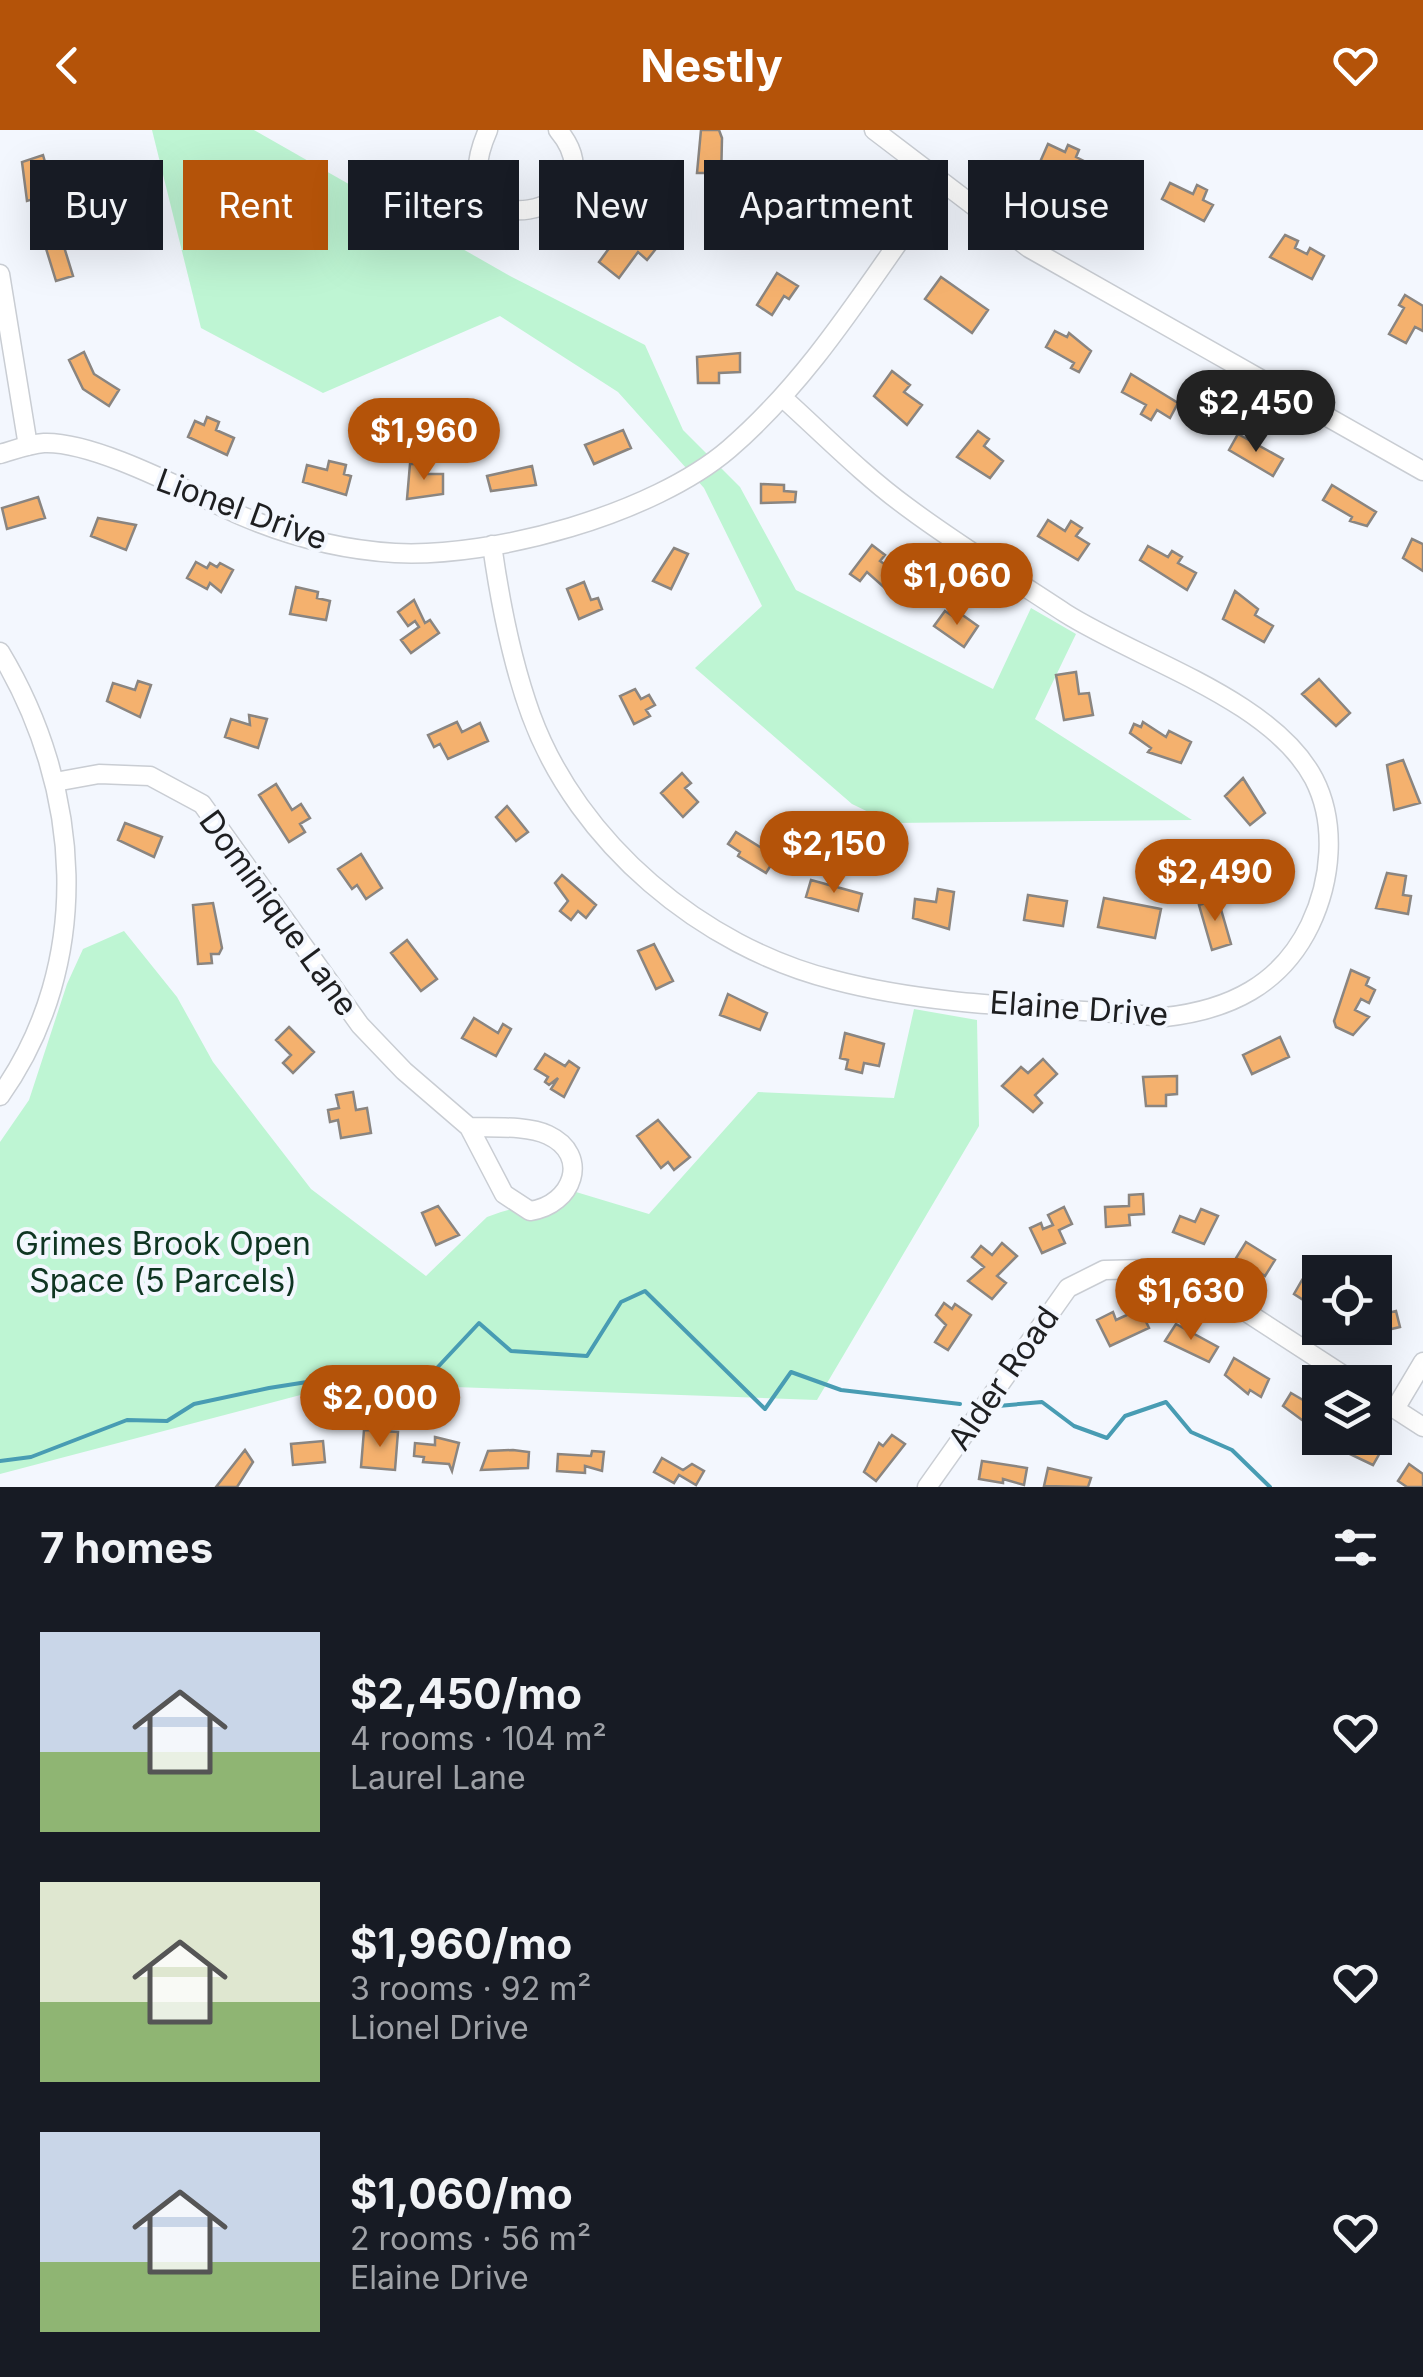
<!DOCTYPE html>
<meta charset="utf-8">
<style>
:root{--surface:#171b24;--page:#242831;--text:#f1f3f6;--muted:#9ea1a6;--accent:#b45309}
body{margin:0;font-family:Inter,sans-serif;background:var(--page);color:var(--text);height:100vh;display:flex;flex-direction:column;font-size:38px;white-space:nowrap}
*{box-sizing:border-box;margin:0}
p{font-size:32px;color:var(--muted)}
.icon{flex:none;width:55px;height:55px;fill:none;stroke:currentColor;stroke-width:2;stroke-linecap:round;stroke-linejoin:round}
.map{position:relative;height:1357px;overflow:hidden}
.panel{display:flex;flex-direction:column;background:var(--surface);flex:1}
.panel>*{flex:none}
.guide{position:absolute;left:30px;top:30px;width:1365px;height:90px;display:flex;gap:20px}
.fabs{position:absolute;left:1302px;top:1125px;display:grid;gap:20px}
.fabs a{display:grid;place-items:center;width:90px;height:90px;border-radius:0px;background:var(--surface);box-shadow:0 10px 40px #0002;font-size:50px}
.price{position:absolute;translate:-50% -85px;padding:0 22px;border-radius:35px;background:var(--accent);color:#fff;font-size:32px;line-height:65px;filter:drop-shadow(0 2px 5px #0008)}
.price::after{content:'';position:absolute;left:50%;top:60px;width:30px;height:22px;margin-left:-15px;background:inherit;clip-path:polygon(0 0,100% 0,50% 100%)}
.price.active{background:#222;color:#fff}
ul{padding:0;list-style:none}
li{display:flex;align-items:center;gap:30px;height:250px;padding:0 40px}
li span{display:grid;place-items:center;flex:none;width:280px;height:200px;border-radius:0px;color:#555}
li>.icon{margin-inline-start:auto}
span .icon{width:120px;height:120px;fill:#fffc;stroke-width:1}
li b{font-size:42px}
h2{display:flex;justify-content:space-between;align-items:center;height:120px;padding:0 40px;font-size:42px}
.chip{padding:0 35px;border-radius:0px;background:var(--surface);box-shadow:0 10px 40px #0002;font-size:35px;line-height:90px}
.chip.active{background:var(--accent);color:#fff}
header{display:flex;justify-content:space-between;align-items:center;height:130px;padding:0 40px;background:var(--accent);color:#fff;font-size:45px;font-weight:700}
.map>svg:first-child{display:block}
</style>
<header><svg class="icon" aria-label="back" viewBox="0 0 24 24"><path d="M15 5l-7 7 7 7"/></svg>Nestly<svg class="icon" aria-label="heart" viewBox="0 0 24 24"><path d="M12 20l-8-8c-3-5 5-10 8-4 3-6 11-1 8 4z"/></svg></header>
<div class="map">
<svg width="1423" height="1357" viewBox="0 0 1423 1357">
<rect width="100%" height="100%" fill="#f3f7fe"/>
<path fill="#bef5d3" d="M152,0H254L510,146L645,215L683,300L740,357L796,460L993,559L1031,478L1076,504L1035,589L1192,690L891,693L852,674L695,538L762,476L704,358L618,262L500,186L323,263L201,198Z
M124,801L177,867L213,932L311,1059L426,1146L487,1087L501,1082L576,1062L649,1084L758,962L894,968L914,879L977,890L979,996L817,1270L346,1253L0,1344V1012L29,970L67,854L83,819Z"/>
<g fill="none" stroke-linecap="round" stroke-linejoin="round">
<path stroke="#489cb3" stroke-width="4" d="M998,1276L1042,1272L1074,1296L1107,1308L1125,1286L1166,1272L1191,1302L1232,1320L1270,1357
M0,1331L31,1327L127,1290L167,1291L194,1274L269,1258L364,1243L436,1239L479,1193L511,1221L587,1226L621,1172L645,1161L765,1279L791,1242L841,1260L960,1274"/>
</g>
<path fill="#f4b16e" stroke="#8a8580" stroke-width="2.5" d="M701,0H719L722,8L721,52L709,51V43H697Z
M1048,14L1065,22L1068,15L1079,20L1076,27L1100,39L1093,53L1040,32Z
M43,25L54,63L27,71L22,32Z
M820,46L833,55L829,62L856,78L841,101L801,73Z
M1170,53L1193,64L1197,55L1207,60L1203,70L1213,75L1204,91L1162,69Z
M635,83L658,101L648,114L655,120L647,130L638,122L619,148L599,132Z
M1285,105L1298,111L1295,118L1307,124L1310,118L1324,126L1312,149L1270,127Z
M61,107L73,146L56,151L44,112Z
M777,143L798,156L789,169L784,166L772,185L757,175Z
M941,147L988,180L972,203L925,169Z
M1405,165L1423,176V201L1415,197L1406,213L1389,204L1404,178L1399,175Z
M1055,201L1067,207L1069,203L1091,221L1079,242L1071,238L1074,233L1046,217Z
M84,222L94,244L119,260L109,276L83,259L69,230Z
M740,223V242L719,243V253H698L697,227Z
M892,241L910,255L904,262L922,275L907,295L874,266Z
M1131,244L1178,273L1170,288L1157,280L1151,290L1141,284L1146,275L1122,262Z
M207,287L219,292L216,300L234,308L227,325L188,307L195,291L204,295Z
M623,300L631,318L594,334L585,315Z
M978,301L989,309L984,316L1003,331L990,348L957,327Z
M1238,304L1283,329L1273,346L1229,320Z
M329,331L346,335L344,344L351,346L346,365L303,352L307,335L327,340Z
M410,334H423V344H443V364L407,369Z
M532,336L536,355L491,361L487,346Z
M761,354L784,355V361L796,362L795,372L761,373Z
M1332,355L1376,382L1367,396L1350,391L1352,387L1323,370Z
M38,367L45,388L7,399L2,378Z
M98,388L136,395L126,420L91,406Z
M1048,390L1065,401L1071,391L1082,398L1076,406L1089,414L1078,430L1038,406Z
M1412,409L1423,414V441L1403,428Z
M872,415L885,425L880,431L899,444L887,460L867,442L860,451L850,444Z
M1148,416L1168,427L1172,421L1182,427L1178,433L1196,443L1187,460L1140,430Z
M674,418L688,424L671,459L653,451Z
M196,432L207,438L210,433L217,437L220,433L233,440L221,462L210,453L207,459L187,448Z
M584,452L591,470L598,468L602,479L579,489L567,459Z
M296,457L318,462L317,468L330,471L326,490L290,484Z
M1235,461L1258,479L1255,485L1273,496L1264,512L1223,489Z
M414,470L425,493L430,490L439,503L411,523L401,510L419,497L415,491L408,496L398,482Z
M945,481L957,489L961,484L978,496L964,517L934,496Z
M1076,542L1079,564L1089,563L1093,585L1064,590L1056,545Z
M1319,549L1350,583L1336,596L1302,564Z
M138,551L151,555L140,587L107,571L113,553L135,560Z
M635,559L641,569L649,565L655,575L646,580L650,586L634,594L620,566Z
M249,585L267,589L258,618L225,607L231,589L250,595Z
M457,592L462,602L480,593L488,611L448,629L440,614L434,617L428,605Z
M1143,592L1166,607L1169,601L1191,612L1181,633L1148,622L1151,618L1130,603L1134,594L1141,597Z
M1403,630L1420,673L1394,680L1387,635Z
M682,643L691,653L685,658L698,672L683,687L661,663Z
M1243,648L1265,683L1250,695L1225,666Z
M276,654L292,680L301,674L310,688L300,694L305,702L289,712L259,665Z
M507,676L528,702L516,711L496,687Z
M125,693L162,707L154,727L118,710Z
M736,702L776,727L766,743L738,726L740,722L728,714Z
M361,724L382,758L366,769L357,755L352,759L338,739Z
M1387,743L1406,746L1403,765L1411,766L1408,784L1376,778Z
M562,745L596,775L586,788L578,781L571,790L560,781L568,771L555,753Z
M811,750L862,764L858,781L806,767Z
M938,759L954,762L949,799L913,788L915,769L936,772Z
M1028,765L1067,771L1063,796L1024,790Z
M1104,768L1161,779L1155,808L1098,797Z
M1218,769L1231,814L1212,820L1199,775Z
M213,773L222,818L219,824H211L212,833L198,834L193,775Z
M407,810L437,849L421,861L391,823Z
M654,814L673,851L656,859L638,821Z
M1351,840L1369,848L1366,855L1375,860L1369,873L1361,869L1355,880L1369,887L1353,905L1336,897L1334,891Z
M728,864L767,883L760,900L720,885Z
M474,888L498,903L503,894L511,899L496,926L462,908Z
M289,897L314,922L293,943L283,933L291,925L276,910Z
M845,903L884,914L879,936L864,933L862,943L846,939L848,930L840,928Z
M1280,907L1289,927L1252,944L1243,925Z
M545,924L565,936L569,931L579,938L564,967L551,959L558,948L549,955L545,952L548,947L535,939Z
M1043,929L1057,944L1035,965L1042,973L1033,982L1002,956L1021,937L1028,943Z
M1177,946V964L1166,965V976H1146L1143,947Z
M353,962L356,980L367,978L371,1003L341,1008L338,990L330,992L328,980L339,978L336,965Z
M658,990L690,1027L674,1040L668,1032L661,1038L637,1006Z
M1143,1064L1144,1084L1129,1085L1130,1095L1106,1097L1105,1077L1129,1076V1065Z
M438,1076L459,1105L436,1115L422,1083Z
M1064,1077L1072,1094L1059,1100L1065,1113L1042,1123L1030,1098L1041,1093L1043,1099L1053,1095L1048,1085Z
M1201,1079L1218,1086L1204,1114L1173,1102L1180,1086L1195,1092Z
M1246,1112L1275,1130L1265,1146L1236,1128Z
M1002,1113L1017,1126L997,1146L1006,1153L992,1169L968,1151L984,1137L972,1127L981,1116L992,1125Z
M1302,1150L1320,1164L1319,1180L1294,1164Z
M944,1173L952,1179L955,1174L971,1185L948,1220L935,1212L946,1195L936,1185Z
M1140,1179L1149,1198L1110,1216L1097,1190L1113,1182L1116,1190Z
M1396,1181L1400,1197L1357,1207L1355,1198H1375V1186Z
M1176,1194L1218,1217L1209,1232L1165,1211Z
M1234,1228L1269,1249L1261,1267L1250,1260L1248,1264L1225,1245Z
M1291,1263L1320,1280L1317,1301L1283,1276Z
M364,1300L398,1302L395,1340L361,1337Z
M892,1305L905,1314L876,1351L864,1342L879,1313L883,1316Z
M435,1307L459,1313L452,1341L449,1334L423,1332L424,1327L414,1326L415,1313L435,1315Z
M1338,1308H1358L1381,1321L1373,1335L1333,1316Z
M323,1311L325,1332L293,1335L291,1314Z
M245,1320L253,1332L237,1357H216Z
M513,1320L529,1322L528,1338L481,1340L488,1321Z
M592,1321L604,1322L602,1341L585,1336V1343L557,1341L558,1324L591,1326Z
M662,1328L683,1340L692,1334L704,1341L696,1355L679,1345L674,1353L654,1342Z
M982,1331L1027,1338L1024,1355L1003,1349V1353L979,1349Z
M1409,1334L1423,1344V1357H1407L1398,1351Z
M1048,1338L1091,1348L1088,1357L1044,1356Z"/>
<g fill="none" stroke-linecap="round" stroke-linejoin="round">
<g stroke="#c9cdd3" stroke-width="21">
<path id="minor" d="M488,0C432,127 629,85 558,0
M874,0L1029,118L1423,341
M0,144L28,316
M0,324C14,320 29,314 44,313C96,311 192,364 242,386C289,406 343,420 395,423C494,428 653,384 729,319C816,244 872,146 940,54
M492,415C500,472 511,530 531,585C578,713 702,817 834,850C940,878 1056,877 1165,887C1229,880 1281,855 1310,795C1331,751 1337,694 1314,649C1272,569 1139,530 1065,483C1012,448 958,415 907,377C863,345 823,304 782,267
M0,522C82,658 95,832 0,966
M55,652L99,644L150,646L202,674L360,895L404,941L469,997L504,1064L530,1081C573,1075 591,1025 548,1005C527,995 492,998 469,997
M1375,1266L1423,1297
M1395,1279L1423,1232
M927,1357L1068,1158L1104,1140L1150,1139L1194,1148L1354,1252"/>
</g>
<use href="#minor" stroke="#fff" stroke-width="18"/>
</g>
<g text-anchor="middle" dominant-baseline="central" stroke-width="8" stroke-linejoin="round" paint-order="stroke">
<g font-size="32" fill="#1e1f21" stroke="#f3f7fe">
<text transform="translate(242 379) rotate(20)">Lionel Drive</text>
<text transform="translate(279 783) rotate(54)">Dominique Lane</text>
<text transform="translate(1079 878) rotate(4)">Elaine Drive</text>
<text transform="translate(1003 1248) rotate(-55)">Alder Road</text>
</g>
<g font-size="32" fill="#0f3622" stroke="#f3f7fe">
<text x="163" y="1113">Grimes Brook Open<tspan x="163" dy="37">Space (5 Parcels)</tspan></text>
</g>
</g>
</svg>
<div class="fabs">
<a><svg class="icon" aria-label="locate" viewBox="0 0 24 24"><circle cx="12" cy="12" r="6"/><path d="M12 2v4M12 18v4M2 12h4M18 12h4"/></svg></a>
<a><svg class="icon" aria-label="layers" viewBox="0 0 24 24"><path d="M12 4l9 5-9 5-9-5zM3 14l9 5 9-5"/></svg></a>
</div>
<b class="price active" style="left:1256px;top:325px">$2,450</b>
<b class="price" style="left:424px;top:353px">$1,960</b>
<b class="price" style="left:957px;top:498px">$1,060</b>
<b class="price" style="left:834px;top:766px">$2,150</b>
<b class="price" style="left:1215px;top:794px">$2,490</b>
<b class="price" style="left:1191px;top:1213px">$1,630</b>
<b class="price" style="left:380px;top:1320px">$2,000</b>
<div class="guide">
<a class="chip">Buy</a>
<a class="chip active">Rent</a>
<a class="chip">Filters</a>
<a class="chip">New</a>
<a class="chip">Apartment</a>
<a class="chip">House</a>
</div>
</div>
<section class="panel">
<h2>7 homes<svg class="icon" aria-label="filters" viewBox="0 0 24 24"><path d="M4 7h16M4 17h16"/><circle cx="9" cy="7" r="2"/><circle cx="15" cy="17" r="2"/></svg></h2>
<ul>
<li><span style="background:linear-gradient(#c9d6e8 60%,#8fb573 0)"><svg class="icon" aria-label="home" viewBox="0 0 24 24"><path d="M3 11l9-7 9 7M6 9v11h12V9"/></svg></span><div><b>$2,450/mo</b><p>4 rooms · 104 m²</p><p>Laurel Lane</p></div><svg class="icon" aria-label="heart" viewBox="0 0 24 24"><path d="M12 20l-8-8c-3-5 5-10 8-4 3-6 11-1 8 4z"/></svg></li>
<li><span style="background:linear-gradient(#dfe7d0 60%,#8fb573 0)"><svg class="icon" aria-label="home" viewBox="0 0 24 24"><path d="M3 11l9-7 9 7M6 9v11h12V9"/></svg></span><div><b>$1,960/mo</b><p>3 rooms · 92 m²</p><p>Lionel Drive</p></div><svg class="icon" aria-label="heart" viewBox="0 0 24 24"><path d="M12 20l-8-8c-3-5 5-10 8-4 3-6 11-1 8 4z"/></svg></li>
<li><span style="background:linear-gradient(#c9d6e8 65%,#8fb573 0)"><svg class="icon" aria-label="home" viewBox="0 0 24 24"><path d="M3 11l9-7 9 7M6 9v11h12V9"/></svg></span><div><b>$1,060/mo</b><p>2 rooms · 56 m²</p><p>Elaine Drive</p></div><svg class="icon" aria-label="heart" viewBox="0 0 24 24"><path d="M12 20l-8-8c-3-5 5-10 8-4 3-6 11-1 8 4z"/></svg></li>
</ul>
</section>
